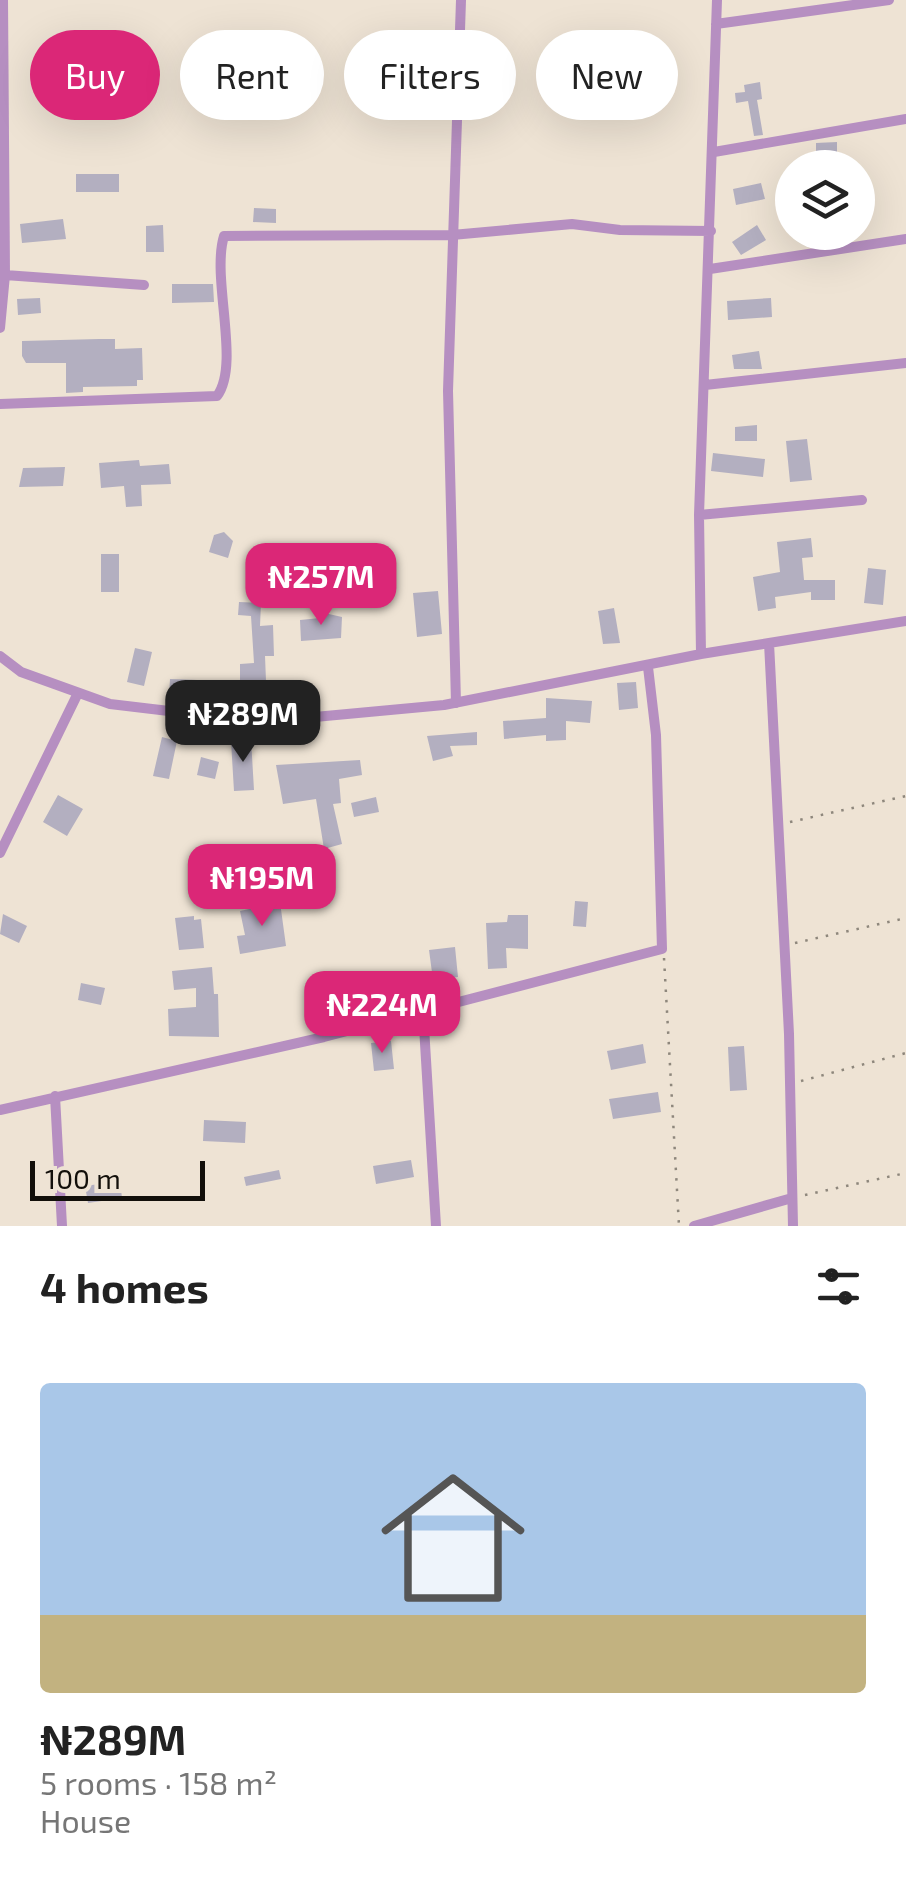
<!DOCTYPE html>
<meta charset="utf-8">
<style>
:root{--surface:#fff;--page:#f2f2f2;--text:#222;--muted:#767676;--line:#e0e0e0;--accent:#db2777}
body{margin:0;font-family:"Exo 2",sans-serif;background:var(--page);color:var(--text);height:100vh;display:flex;flex-direction:column;font-size:38px;white-space:nowrap}
*{box-sizing:border-box;margin:0}
p{font-size:32px;color:var(--muted)}
.icon{flex:none;width:55px;height:55px;fill:none;stroke:currentColor;stroke-width:2;stroke-linecap:round;stroke-linejoin:round}
.map{position:relative;height:1226px;overflow:hidden}
.details{display:flex;flex-direction:column;background:var(--surface);flex:1}
.details>*{flex:none}
.banner{position:absolute;left:30px;top:30px;width:848px;height:90px;display:flex;gap:20px}
.fabs{position:absolute;left:775px;top:150px;display:grid;gap:20px}
.fabs a{display:grid;place-items:center;width:100px;height:100px;border-radius:50%;background:var(--surface);box-shadow:0 10px 40px #0002;font-size:50px}
.scale{position:absolute;left:30px;bottom:25px;width:175px;box-sizing:border-box;padding-left:10px;border:5px solid #120f0a;border-top:0;font-size:28px;line-height:35px;white-space:nowrap;color:#120f0a;-webkit-text-stroke:8px #eee3d4;paint-order:stroke}
.price{position:absolute;translate:-50% -85px;padding:0 22px;border-radius:20px;background:var(--accent);color:#fff;font-size:32px;line-height:65px;filter:drop-shadow(0 2px 5px #0008)}
.price::after{content:'';position:absolute;left:50%;top:60px;width:30px;height:22px;margin-left:-15px;background:inherit;clip-path:polygon(0 0,100% 0,50% 100%)}
.price.current{background:#222;color:#fff}
ul{padding:0;list-style:none}
li{display:grid;align-content:center;gap:20px;height:530px;padding:0 40px}
li+li{border-top:2px solid var(--line)}
li span{display:grid;place-items:center;height:310px;border-radius:10px;color:#555}
li>.icon{margin-inline-start:auto}
span .icon{width:180px;height:180px;fill:#fffc;stroke-width:1}
li b{font-size:42px}
h2{display:flex;justify-content:space-between;align-items:center;height:120px;padding:0 40px;font-size:42px}
.chip{padding:0 35px;border-radius:45px;background:var(--surface);box-shadow:0 10px 40px #0002;font-size:35px;line-height:90px}
.chip.current{background:var(--accent);color:#fff}
.map>svg:first-child{display:block}
</style>
<div class="map">
<svg width="906" height="1226" viewBox="0 0 906 1226">
<rect width="100%" height="100%" fill="#eee3d4"/>
<path fill="#b3afc0" d="M760,82L762,99L757,100L763,135L754,136L748,101L736,103L735,93L745,92L744,85Z
M837,142V168H816V143Z
M76,174H119V192H76Z
M761,183L765,199L736,205L733,189Z
M254,208L276,209V223L253,222Z
M63,219L66,239L22,243L20,224Z
M163,225L164,252H146V226Z
M757,225L766,240L741,255L732,242Z
M172,284H213L214,302L172,303Z
M40,298L41,313L18,315L17,299Z
M771,298L772,317L728,320L727,301Z
M99,339H115V349L142,348L143,380H137V386L83,387V392L66,393V363H26L22,356V341Z
M759,351L762,369H734L732,355Z
M757,425V441H735V427Z
M807,439L812,480L790,482L786,441Z
M713,453L765,459L763,477L711,471Z
M139,460L140,466L169,464L171,484L141,485L142,506L126,507L124,486L101,488L99,463Z
M65,467L63,486L19,487L23,468Z
M224,532L233,541L228,558L209,552L214,535Z
M811,538L813,557L802,558L804,580H835V600H811V592L775,597L776,608L758,611L753,577L780,572L777,542Z
M303,548L332,551L328,570L301,568Z
M101,554H119V592H101Z
M868,568L886,570L883,605L864,603Z
M438,591L442,634L417,637L413,593Z
M239,602L261,603L260,626L273,625L274,656H265L266,681L240,683V664L254,663L251,616L238,615Z
M614,608L620,643L603,644L598,611Z
M320,612L342,617L341,638L301,641L300,620L320,618Z
M135,648L152,652L144,686L127,682Z
M170,679L197,680L196,698L169,696Z
M288 692a11 11 0 1 1 22 0a11 11 0 1 1-22 0Z
M636,682L638,708L619,710L617,683Z
M546,698L592,701L590,723L566,721V740L546,741V735L504,739L503,721L546,718Z
M477,732V745L450,746L453,756L433,761L427,736Z
M162,737L177,741L169,779L153,776Z
M251,739L254,790L234,791L231,741Z
M201,757L219,762L215,779L197,775Z
M360,760L362,775L339,779L341,803L333,804L342,844L324,849L316,799L283,804L276,765Z
M58,795L83,809L67,836L43,822Z
M376,797L379,812L354,817L351,803Z
M575,901L588,902L586,927L573,926Z
M280,902L286,946L240,954L237,936L245,935L240,911Z
M3,914L27,926L19,943L0,934Z
M508,915H528V949L506,948L507,968L488,969L486,923L507,922Z
M194,916V920L201,919L204,948L179,950L175,918Z
M455,947L458,977L433,980L429,950Z
M212,967L214,994H218L219,1037L169,1036L168,1009L196,1007V988L174,990L172,971Z
M81,983L105,988L101,1005L78,1000Z
M391,1041L394,1069L374,1071L371,1043Z
M643,1044L646,1063L611,1070L607,1051Z
M744,1046L747,1090L730,1091L728,1047Z
M658,1092L661,1112L613,1119L609,1099Z
M204,1120L246,1122L245,1143L203,1141Z
M411,1160L414,1177L376,1184L373,1166Z
M279,1170L281,1179L246,1186L244,1177Z
M120,1181L122,1198L88,1203L85,1186Z"/>
<g fill="none" stroke-linecap="round" stroke-linejoin="round">
<path stroke="#8e877c" stroke-width="2.5" stroke-dasharray="2.5 8" stroke-linecap="butt" d="M790,822L906,796
M795,943L906,918
M664,958L679,1226
M801,1081L906,1053
M805,1195L906,1173"/>
<path stroke="#b68fc1" stroke-width="10" d="M716,24L889,0
M714,152L906,119
M710,269L906,239
M5,275L144,285
M0,328L5,275L3,0
M705,385L906,363
M0,404L217,396C241,364 211,278 224,236L452,235L572,224L620,230L711,231
M699,515L862,500
M769,643L789,1034L793,1226
M701,654L699,515L717,0
M0,656L21,672L110,704L261,722L444,705L701,654L906,621
M456,703L448,391L461,0
M0,853L78,693
M423,1010L436,1226
M55,1096L62,1226
M0,1110L324,1037L662,949L656,735L648,667
M694,1226L792,1198"/>
</g>
</svg>
<div class="fabs">
<a><svg class="icon" aria-label="layers" viewBox="0 0 24 24"><path d="M12 4l9 5-9 5-9-5zM3 14l9 5 9-5"/></svg></a>
</div>
<div class="scale">100 m</div>
<b class="price" style="left:321px;top:628px">₦257M</b>
<b class="price current" style="left:243px;top:765px">₦289M</b>
<b class="price" style="left:262px;top:929px">₦195M</b>
<b class="price" style="left:382px;top:1056px">₦224M</b>
<div class="banner">
<a class="chip current">Buy</a>
<a class="chip">Rent</a>
<a class="chip">Filters</a>
<a class="chip">New</a>
</div>
</div>
<section class="details">
<h2>4 homes<svg class="icon" aria-label="filters" viewBox="0 0 24 24"><path d="M4 7h16M4 17h16"/><circle cx="9" cy="7" r="2"/><circle cx="15" cy="17" r="2"/></svg></h2>
<ul>
<li><span style="background:linear-gradient(#a9c7e8 75%,#c2b280 0)"><svg class="icon" aria-label="home" viewBox="0 0 24 24"><path d="M3 11l9-7 9 7M6 9v11h12V9"/></svg></span><div><b>₦289M</b><p>5 rooms · 158 m²</p><p>House</p></div></li>
</ul>
</section>
